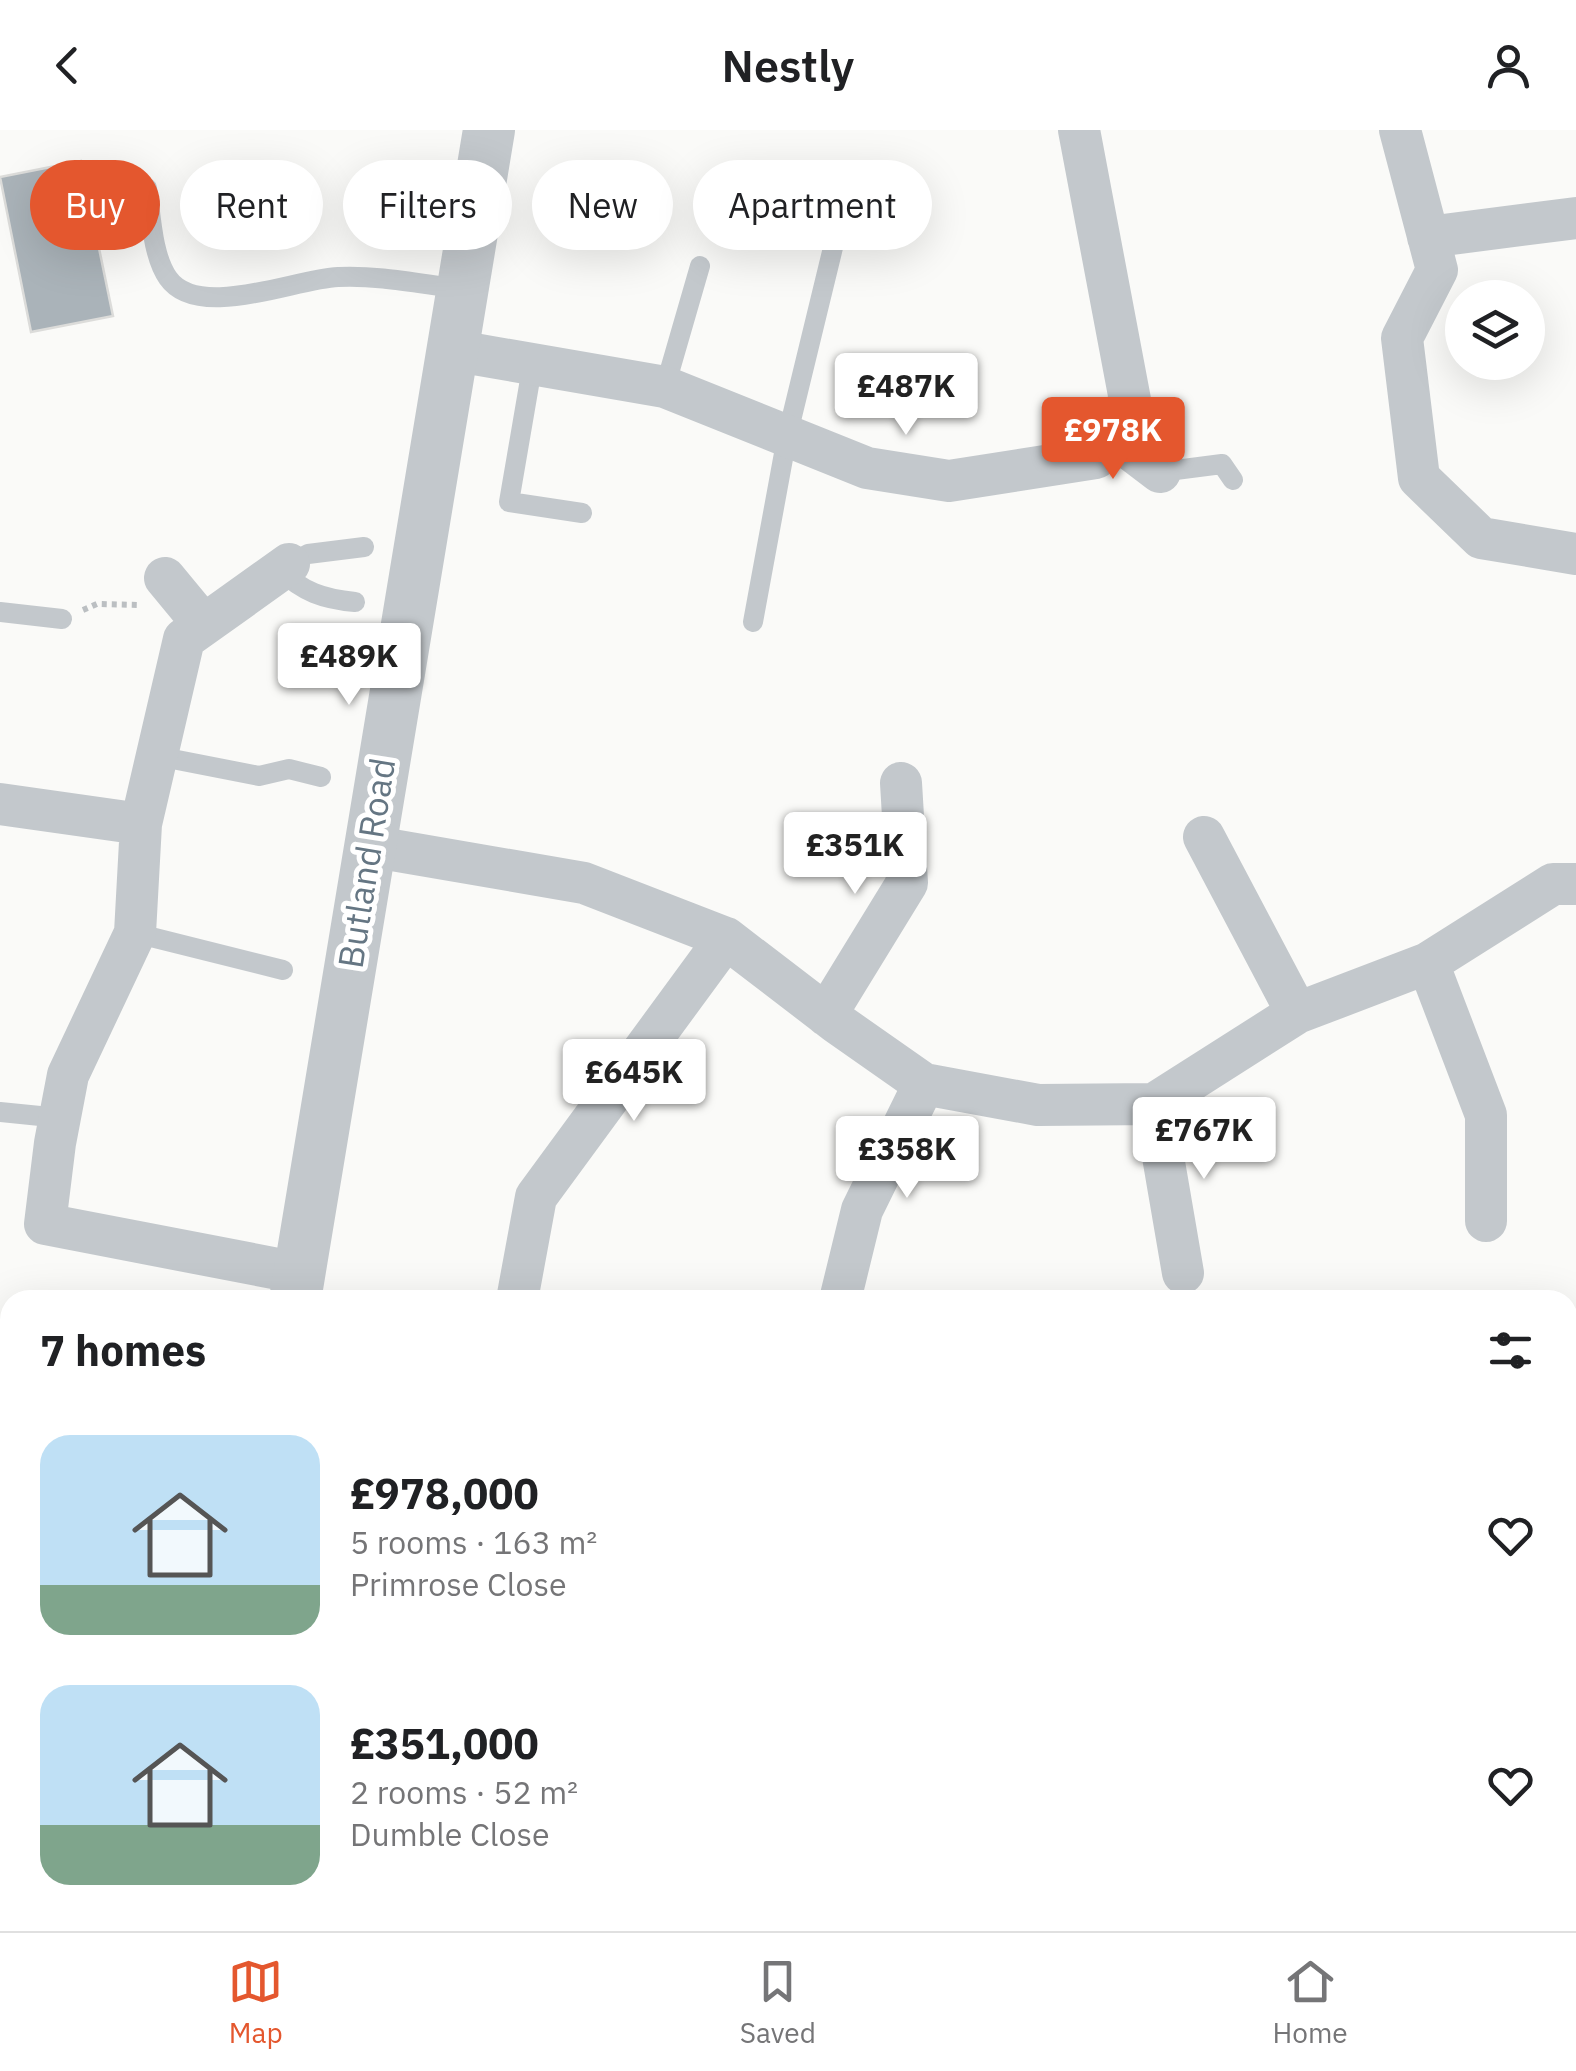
<!DOCTYPE html>
<meta charset="utf-8">
<style>
:root{--surface:#fff;--page:#f6f6f6;--text:#202124;--muted:#757577;--line:#e0e0e0;--accent:#e4572e}
body{margin:0;font-family:"IBM Plex Sans",sans-serif;background:var(--page);color:var(--text);height:100vh;display:flex;flex-direction:column;font-size:38px;white-space:nowrap}
*{box-sizing:border-box;margin:0}
p{font-size:32px;color:var(--muted)}
.icon{flex:none;width:55px;height:55px;fill:none;stroke:currentColor;stroke-width:2;stroke-linecap:round;stroke-linejoin:round}
.map{position:relative;flex:1;overflow:hidden}
.details{position:absolute;left:0px;top:1160px;width:1578px;height:642px;display:flex;flex-direction:column;background:var(--surface);border-radius:30px 30px 0 0;box-shadow:0 10px 40px #0002}
.details>*{flex:none}
.hud{position:absolute;left:30px;top:30px;width:1000px;height:90px;display:flex;gap:20px}
.fabs{position:absolute;left:1445px;top:150px;display:grid;gap:20px}
.fabs a{display:grid;place-items:center;width:100px;height:100px;border-radius:50%;background:var(--surface);box-shadow:0 10px 40px #0002;font-size:50px}
.price{position:absolute;translate:-50% -85px;padding:0 22px;border-radius:10px;background:#fff;color:#222;font-size:32px;line-height:65px;filter:drop-shadow(0 2px 5px #0008)}
.price::after{content:'';position:absolute;left:50%;top:60px;width:30px;height:22px;margin-left:-15px;background:inherit;clip-path:polygon(0 0,100% 0,50% 100%)}
.price.current{background:var(--accent);color:#fff}
ul{padding:0;list-style:none}
li{display:flex;align-items:center;gap:30px;height:250px;padding:0 40px}
li span{display:grid;place-items:center;flex:none;width:280px;height:200px;border-radius:30px;color:#555}
li>.icon{margin-inline-start:auto}
span .icon{width:120px;height:120px;fill:#fffc;stroke-width:1}
li b{font-size:42px}
h2{display:flex;justify-content:space-between;align-items:center;height:120px;padding:0 40px;font-size:42px}
.chip{padding:0 35px;border-radius:45px;background:var(--surface);box-shadow:0 10px 40px #0002;font-size:35px;line-height:90px}
.chip.current{background:var(--accent);color:#fff}
header{display:flex;justify-content:space-between;align-items:center;height:130px;padding:0 40px;background:var(--surface);font-size:45px;font-weight:600}
.tabs{display:flex;justify-content:space-around;align-items:center;height:140px;border-top:2px solid var(--line);background:var(--surface);font-size:28px;color:var(--muted)}
.tabs a{display:grid;justify-items:center;gap:5px}
.tabs .current{color:var(--accent)}
.map>svg:first-child{display:block}
</style>
<header><svg class="icon" aria-label="back" viewBox="0 0 24 24"><path d="M15 5l-7 7 7 7"/></svg>Nestly<svg class="icon" aria-label="person" viewBox="0 0 24 24"><circle cx="12" cy="8" r="4"/><path d="M4 21q1-7 8-7t8 7"/></svg></header>
<div class="map">
<svg width="1576" height="1801" viewBox="0 0 1576 1801">
<rect width="100%" height="100%" fill="#fafaf8"/>
<path fill="#aab3b9" stroke="#dcdcda" stroke-width="2.5" d="M81,31L113,186L31,202L0,47Z
M869,1792H877L880,1801H848Z
M903,1792H994V1801H904Z"/>
<g fill="none" stroke-linecap="round" stroke-linejoin="round">
<path stroke="#bbbfc2" stroke-width="6" stroke-dasharray="5 5" stroke-linecap="butt" d="M83,480L97,474L140,475
M1568,1193L1576,1192
M1347,1801L1349,1792"/>
<path stroke="#c3c8cc" stroke-width="20" d="M147,58C151,84 152,125 168,148C198,191 294,149 338,147C379,145 420,154 461,159
M533,232L509,372L582,383
M665,257L700,136
M1160,342L1222,334L1233,350
M289,434L308,424L364,417
M280,440C303,462 323,469 355,472
M0,482L62,489
M753,492L787,307L847,60
M157,626L259,646L289,639L321,647
M135,803L283,840
M0,982L60,988
M0,1261L3,1242L10,1243"/>
<path stroke="#c3c8cc" stroke-width="42" d="M1400,0L1437,140L1402,208L1419,348L1481,408L1576,424
M1428,107L1576,88
M451,220L665,257L867,338L949,351L1096,328L1130,270L1079,0
M1110,304L1160,342
M165,448L203,494
M0,674L141,694L135,803L68,945L55,1013L45,1094L299,1143
M141,694L184,509L289,434
M1204,707L1297,883
M369,716L584,753L726,808L837,893L924,954L1038,975L1154,974L1297,883L1428,833L1553,754H1576
M1428,833L1486,985V1091
M826,885L907,753L901,653
M1154,974L1183,1143
M517,1170L536,1067L726,808
M840,1170L862,1080L924,954
M1568,1405H1576
M0,1411L10,1413
M1568,1611L1576,1587
M0,1771L10,1772
M1447,1792L1452,1801
M620,1801L646,1792"/>
<path stroke="#c3c8cc" stroke-width="52" d="M295,1170L489,0
M244,1801L245,1792"/>
</g>
<g text-anchor="middle" dominant-baseline="central" stroke-width="10" stroke-linejoin="round" paint-order="stroke">
<g font-size="35" fill="#657683" stroke="#fff">
<text transform="translate(366 733) rotate(-81)">Butland Road</text>
</g>
</g>
</svg>
<div class="fabs">
<a><svg class="icon" aria-label="layers" viewBox="0 0 24 24"><path d="M12 4l9 5-9 5-9-5zM3 14l9 5 9-5"/></svg></a>
</div>
<b class="price" style="left:906px;top:308px">£487K</b>
<b class="price current" style="left:1113px;top:352px">£978K</b>
<b class="price" style="left:349px;top:578px">£489K</b>
<b class="price" style="left:855px;top:767px">£351K</b>
<b class="price" style="left:634px;top:994px">£645K</b>
<b class="price" style="left:1204px;top:1052px">£767K</b>
<b class="price" style="left:907px;top:1071px">£358K</b>
<div class="hud">
<a class="chip current">Buy</a>
<a class="chip">Rent</a>
<a class="chip">Filters</a>
<a class="chip">New</a>
<a class="chip">Apartment</a>
</div>
<section class="details">
<h2>7 homes<svg class="icon" aria-label="filters" viewBox="0 0 24 24"><path d="M4 7h16M4 17h16"/><circle cx="9" cy="7" r="2"/><circle cx="15" cy="17" r="2"/></svg></h2>
<ul>
<li><span style="background:linear-gradient(#bfe0f5 75%,#7fa58c 0)"><svg class="icon" aria-label="home" viewBox="0 0 24 24"><path d="M3 11l9-7 9 7M6 9v11h12V9"/></svg></span><div><b>£978,000</b><p>5 rooms · 163 m²</p><p>Primrose Close</p></div><svg class="icon" aria-label="heart" viewBox="0 0 24 24"><path d="M12 20l-8-8c-3-5 5-10 8-4 3-6 11-1 8 4z"/></svg></li>
<li><span style="background:linear-gradient(#bfe0f5 70%,#7fa58c 0)"><svg class="icon" aria-label="home" viewBox="0 0 24 24"><path d="M3 11l9-7 9 7M6 9v11h12V9"/></svg></span><div><b>£351,000</b><p>2 rooms · 52 m²</p><p>Dumble Close</p></div><svg class="icon" aria-label="heart" viewBox="0 0 24 24"><path d="M12 20l-8-8c-3-5 5-10 8-4 3-6 11-1 8 4z"/></svg></li>
</ul>
</section>
</div>
<nav class="tabs">
<a class="current"><svg class="icon" aria-label="map" viewBox="0 0 24 24"><path d="M3 6l6-2 6 2 6-2v14l-6 2-6-2-6 2zM9 4v14M15 6v14"/></svg>Map</a>
<a><svg class="icon" aria-label="saved" viewBox="0 0 24 24"><path d="M7 4h10v16l-5-4-5 4z"/></svg>Saved</a>
<a><svg class="icon" aria-label="home" viewBox="0 0 24 24"><path d="M3 11l9-7 9 7M6 9v11h12V9"/></svg>Home</a>
</nav>
